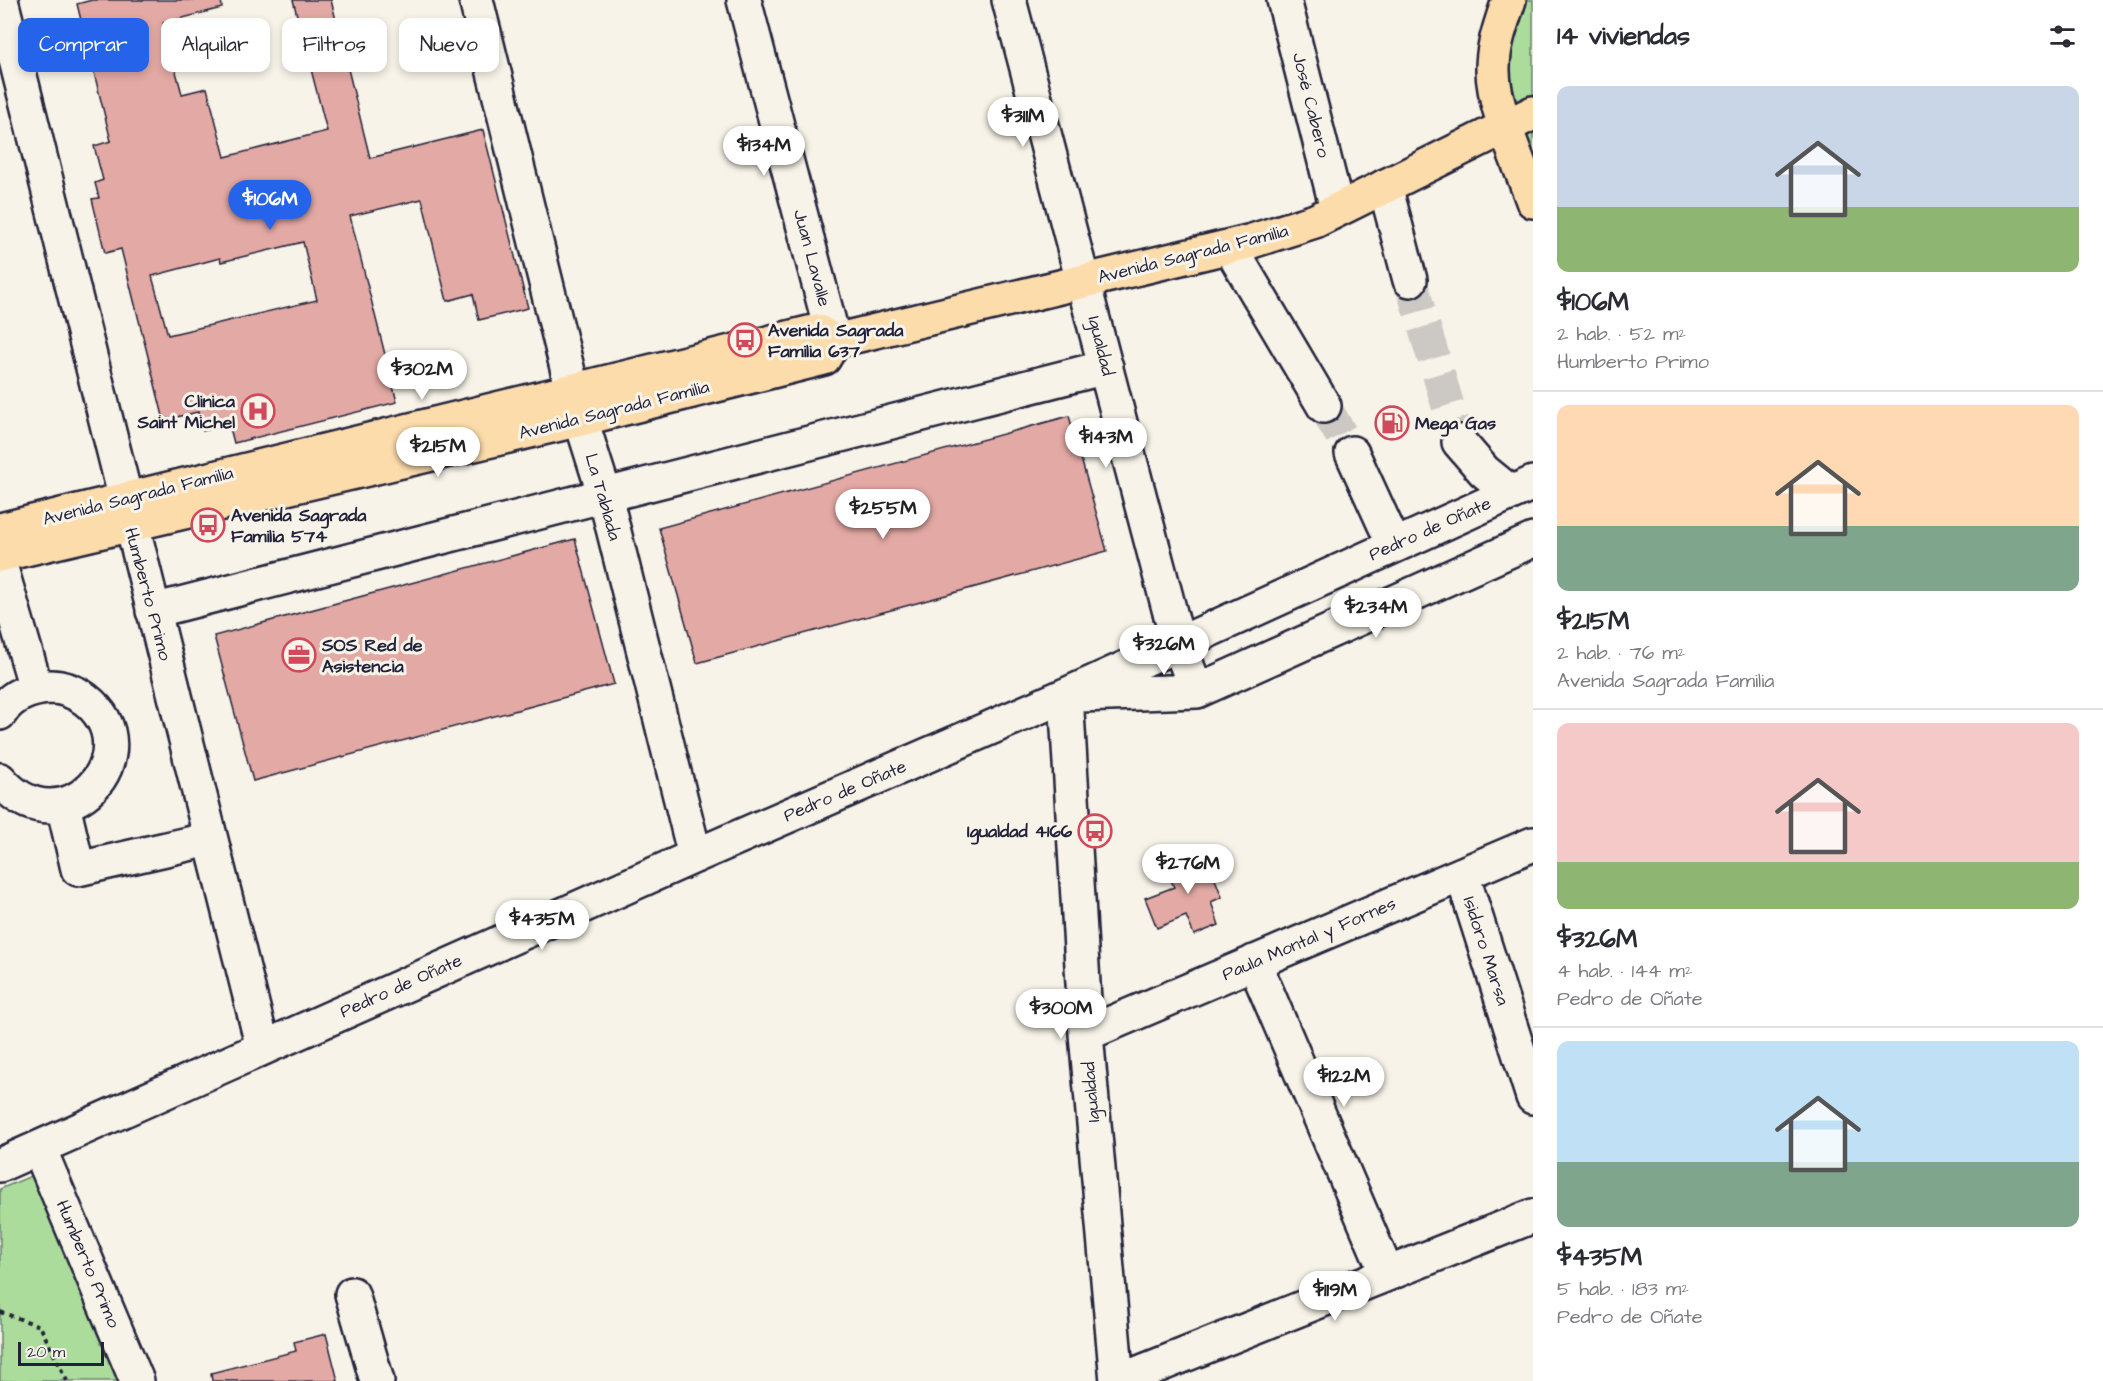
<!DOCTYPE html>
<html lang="es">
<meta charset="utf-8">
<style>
:root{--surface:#fff;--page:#f2f2f3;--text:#2b2b33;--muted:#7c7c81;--line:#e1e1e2;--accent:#2563eb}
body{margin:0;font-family:"Architects Daughter",sans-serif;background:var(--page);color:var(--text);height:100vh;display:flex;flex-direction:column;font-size:22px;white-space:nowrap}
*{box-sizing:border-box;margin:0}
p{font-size:20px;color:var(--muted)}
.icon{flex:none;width:33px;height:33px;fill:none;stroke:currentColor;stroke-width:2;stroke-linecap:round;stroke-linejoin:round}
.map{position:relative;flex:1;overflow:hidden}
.drawer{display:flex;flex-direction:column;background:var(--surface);width:570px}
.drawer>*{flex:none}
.banner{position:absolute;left:18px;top:18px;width:570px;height:54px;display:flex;gap:12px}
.scale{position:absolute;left:18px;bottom:15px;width:86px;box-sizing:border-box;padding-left:6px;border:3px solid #22223b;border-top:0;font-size:16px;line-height:21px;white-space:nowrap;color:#22223b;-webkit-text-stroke:4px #f7f3e8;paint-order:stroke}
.price{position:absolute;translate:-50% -51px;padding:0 14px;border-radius:21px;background:#fff;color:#222;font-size:20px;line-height:39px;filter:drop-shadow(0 2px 3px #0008)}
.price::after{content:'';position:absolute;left:50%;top:36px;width:18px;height:14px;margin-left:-9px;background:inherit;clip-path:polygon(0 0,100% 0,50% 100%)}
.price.current{background:var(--accent);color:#fff}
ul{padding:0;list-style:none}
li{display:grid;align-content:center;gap:12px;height:318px;padding:0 24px}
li+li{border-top:2px solid var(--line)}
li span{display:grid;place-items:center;height:186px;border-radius:12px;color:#555}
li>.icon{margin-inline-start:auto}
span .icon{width:108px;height:108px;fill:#fffc;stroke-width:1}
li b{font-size:26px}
h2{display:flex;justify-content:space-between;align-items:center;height:72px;padding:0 24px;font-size:26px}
.pill{padding:0 21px;border-radius:12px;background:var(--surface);box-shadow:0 3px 9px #0003;font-size:21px;line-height:54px}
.pill.current{background:var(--accent);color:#fff}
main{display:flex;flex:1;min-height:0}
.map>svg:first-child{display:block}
</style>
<main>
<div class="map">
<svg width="1533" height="1381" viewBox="0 0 1533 1381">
<rect width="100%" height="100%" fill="#f7f3e8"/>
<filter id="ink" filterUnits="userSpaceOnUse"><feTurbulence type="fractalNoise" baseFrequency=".0167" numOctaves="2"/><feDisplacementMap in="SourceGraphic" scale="12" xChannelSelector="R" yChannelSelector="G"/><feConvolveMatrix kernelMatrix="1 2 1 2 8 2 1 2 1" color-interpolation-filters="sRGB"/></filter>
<g filter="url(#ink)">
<path fill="#abdc9c" stroke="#667f6c" stroke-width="1.5" d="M1509,0H1533V201L1506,126Z
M36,1174L121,1381H0V1189Z"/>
<path fill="#e3a9a4" stroke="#22223b" stroke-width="1.5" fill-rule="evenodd" d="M92,0H221L222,8L163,23L182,94L207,88L225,157L327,131L293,0H331L370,158L483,130L528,308L479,320L473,294L447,301L422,199L350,216L397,402L234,443L229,424L203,431L198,412L164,420L121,249L105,253L92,199L99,198L95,183L103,180L94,146L111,141L77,4ZM303,242L317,300L168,335L152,276L220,258L221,262Z
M1069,416L1107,551L697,663L659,528Z
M575,539L614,684L253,781L214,636Z
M1204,851L1222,897L1211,902L1219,925L1194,935L1186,916L1157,928L1145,898L1174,887L1165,866Z
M326,1334L338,1381H212L211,1373L296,1351L294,1342Z"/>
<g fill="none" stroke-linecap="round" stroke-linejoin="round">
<path stroke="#ccc9c5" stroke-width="33" stroke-dasharray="33 16" stroke-linecap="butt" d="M1410,280L1459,442
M1324,406L1352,453"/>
<g stroke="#22223b" stroke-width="38">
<path id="minor" d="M1,0L263,1048
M476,0L576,404L605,496L695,856
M744,0L834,341
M1009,0L1178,643L1197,691
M1284,0L1337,209
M1385,186L1410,280
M1230,247L1324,406
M1459,442L1484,471L1511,493
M1352,453L1394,545
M0,565L36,688
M153,611L1106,367
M1066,695L1086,1034L1117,1381
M1080,695L1197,691L1533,540
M0,713C11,695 31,688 51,687C63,687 75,692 85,699C154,752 63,854 0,780
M63,805L78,869L210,839
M1462,874L1533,1097
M1254,962L1387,1274
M1086,1034L1533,844
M39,1148L137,1381
M0,1165L695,856L1066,695L1533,483
M352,1294L377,1381
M1119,1381L1533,1216"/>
</g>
<g stroke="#22223b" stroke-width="38">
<path id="major" d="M1509,0C1502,22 1493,44 1493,68C1492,105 1520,164 1533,201
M0,530L817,331L834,341
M0,555L581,419L824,358L834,341L1252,241L1315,221L1533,113"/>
</g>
<path stroke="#22223b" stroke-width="4" stroke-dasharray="4.5 4.5" stroke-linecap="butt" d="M0,1312L40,1326L67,1381"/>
<use href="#minor" stroke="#f7f3e8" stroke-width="33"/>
<use href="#major" stroke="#fddcac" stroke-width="33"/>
</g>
</g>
<defs>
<g id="bus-ring" transform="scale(1.725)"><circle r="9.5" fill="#f7f3e8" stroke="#d1495b" stroke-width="1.5"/><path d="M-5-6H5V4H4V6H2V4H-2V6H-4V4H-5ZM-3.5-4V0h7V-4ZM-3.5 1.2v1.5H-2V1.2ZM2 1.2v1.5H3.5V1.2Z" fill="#d1495b"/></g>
<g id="hospital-ring" transform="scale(1.725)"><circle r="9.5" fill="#f7f3e8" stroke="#d1495b" stroke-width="1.5"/><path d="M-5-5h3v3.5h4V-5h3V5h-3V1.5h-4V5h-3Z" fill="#d1495b"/></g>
<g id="fuel-ring" transform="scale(1.725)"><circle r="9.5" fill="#f7f3e8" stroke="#d1495b" stroke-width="1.5"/><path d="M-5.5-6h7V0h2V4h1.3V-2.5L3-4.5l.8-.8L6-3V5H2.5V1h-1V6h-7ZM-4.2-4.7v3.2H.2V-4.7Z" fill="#d1495b"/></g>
<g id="office-ring" transform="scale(1.725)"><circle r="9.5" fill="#f7f3e8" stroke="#d1495b" stroke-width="1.5"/><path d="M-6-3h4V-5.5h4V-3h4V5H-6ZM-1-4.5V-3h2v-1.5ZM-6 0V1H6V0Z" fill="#d1495b"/></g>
</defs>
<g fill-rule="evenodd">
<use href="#bus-ring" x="745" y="340"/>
<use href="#hospital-ring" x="258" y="411"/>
<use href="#fuel-ring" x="1392" y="423"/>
<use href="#bus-ring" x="208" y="525"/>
<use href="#office-ring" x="299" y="655"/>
<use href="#bus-ring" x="1095" y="831"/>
</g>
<g text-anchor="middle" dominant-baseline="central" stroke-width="6" stroke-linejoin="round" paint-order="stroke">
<g font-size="18" fill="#22223b" stroke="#f7f3e8">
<text transform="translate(1311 105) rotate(76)">José Cabero</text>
<text transform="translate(1193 254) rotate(-14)">Avenida Sagrada Familia</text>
<text transform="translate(812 258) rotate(75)">Juan Lavalle</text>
<text transform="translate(1101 346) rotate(76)">Igualdad</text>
<text transform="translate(614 410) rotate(-14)">Avenida Sagrada Familia</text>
<text transform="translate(138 496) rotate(-14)">Avenida Sagrada Familia</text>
<text transform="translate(603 497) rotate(74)">La Tablada</text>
<text transform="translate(1430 529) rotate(-24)">Pedro de Oñate</text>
<text transform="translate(148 594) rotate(75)">Humberto Primo</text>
<text transform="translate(845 791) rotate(-23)">Pedro de Oñate</text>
<text transform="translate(1309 939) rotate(-23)">Paula Montal y Fornes</text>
<text transform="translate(1486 951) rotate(72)">Isidoro Marsa</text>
<text transform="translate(401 986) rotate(-24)">Pedro de Oñate</text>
<text transform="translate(1091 1092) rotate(-95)">Igualdad</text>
<text transform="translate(88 1264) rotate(67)">Humberto Primo</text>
</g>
<g font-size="18" font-weight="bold" fill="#22223b" stroke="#f7f3e8" text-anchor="start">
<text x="768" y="330">Avenida Sagrada<tspan x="768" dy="21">Familia 637</tspan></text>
<text x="235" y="401" text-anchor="end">Clinica<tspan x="235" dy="21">Saint Michel</tspan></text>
<text x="1415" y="423">Mega Gas</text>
<text x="231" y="515">Avenida Sagrada<tspan x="231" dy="21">Familia 574</tspan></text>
<text x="322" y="645">SOS Red de<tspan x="322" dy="21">Asistencia</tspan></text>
<text x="1072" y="831" text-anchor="end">Igualdad 4166</text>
</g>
</g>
</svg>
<div class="scale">20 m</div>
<b class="price" style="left:1023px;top:148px">$311M</b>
<b class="price" style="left:764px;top:177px">$134M</b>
<b class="price current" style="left:270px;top:231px">$106M</b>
<b class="price" style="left:422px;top:401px">$302M</b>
<b class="price" style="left:1106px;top:469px">$143M</b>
<b class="price" style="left:438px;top:478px">$215M</b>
<b class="price" style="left:883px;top:540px">$255M</b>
<b class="price" style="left:1376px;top:639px">$234M</b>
<b class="price" style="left:1164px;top:676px">$326M</b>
<b class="price" style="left:1188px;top:895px">$276M</b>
<b class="price" style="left:542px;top:951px">$435M</b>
<b class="price" style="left:1061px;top:1040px">$300M</b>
<b class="price" style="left:1344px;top:1108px">$122M</b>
<b class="price" style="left:1335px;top:1322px">$119M</b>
<div class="banner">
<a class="pill current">Comprar</a>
<a class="pill">Alquilar</a>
<a class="pill">Filtros</a>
<a class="pill">Nuevo</a>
</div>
</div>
<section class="drawer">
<h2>14 viviendas<svg class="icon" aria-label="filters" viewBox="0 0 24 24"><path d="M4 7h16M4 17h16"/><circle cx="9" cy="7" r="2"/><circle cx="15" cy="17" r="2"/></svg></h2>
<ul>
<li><span style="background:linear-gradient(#c9d6e8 65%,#8fb573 0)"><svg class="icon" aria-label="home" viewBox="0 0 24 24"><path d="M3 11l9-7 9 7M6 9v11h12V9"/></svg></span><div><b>$106M</b><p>2 hab. · 52 m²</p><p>Humberto Primo</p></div></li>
<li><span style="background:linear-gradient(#ffd9b3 65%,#7fa58c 0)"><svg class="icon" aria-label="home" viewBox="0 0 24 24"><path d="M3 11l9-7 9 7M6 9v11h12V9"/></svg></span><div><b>$215M</b><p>2 hab. · 76 m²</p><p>Avenida Sagrada Familia</p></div></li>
<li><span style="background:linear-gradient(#f6c9c9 75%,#8fb573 0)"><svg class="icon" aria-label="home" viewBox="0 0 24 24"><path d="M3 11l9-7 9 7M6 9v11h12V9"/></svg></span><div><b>$326M</b><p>4 hab. · 144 m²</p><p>Pedro de Oñate</p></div></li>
<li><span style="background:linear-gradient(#bfe0f5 65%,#7fa58c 0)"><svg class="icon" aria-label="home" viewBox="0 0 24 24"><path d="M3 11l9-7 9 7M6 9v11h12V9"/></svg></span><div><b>$435M</b><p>5 hab. · 183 m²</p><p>Pedro de Oñate</p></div></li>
</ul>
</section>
</main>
